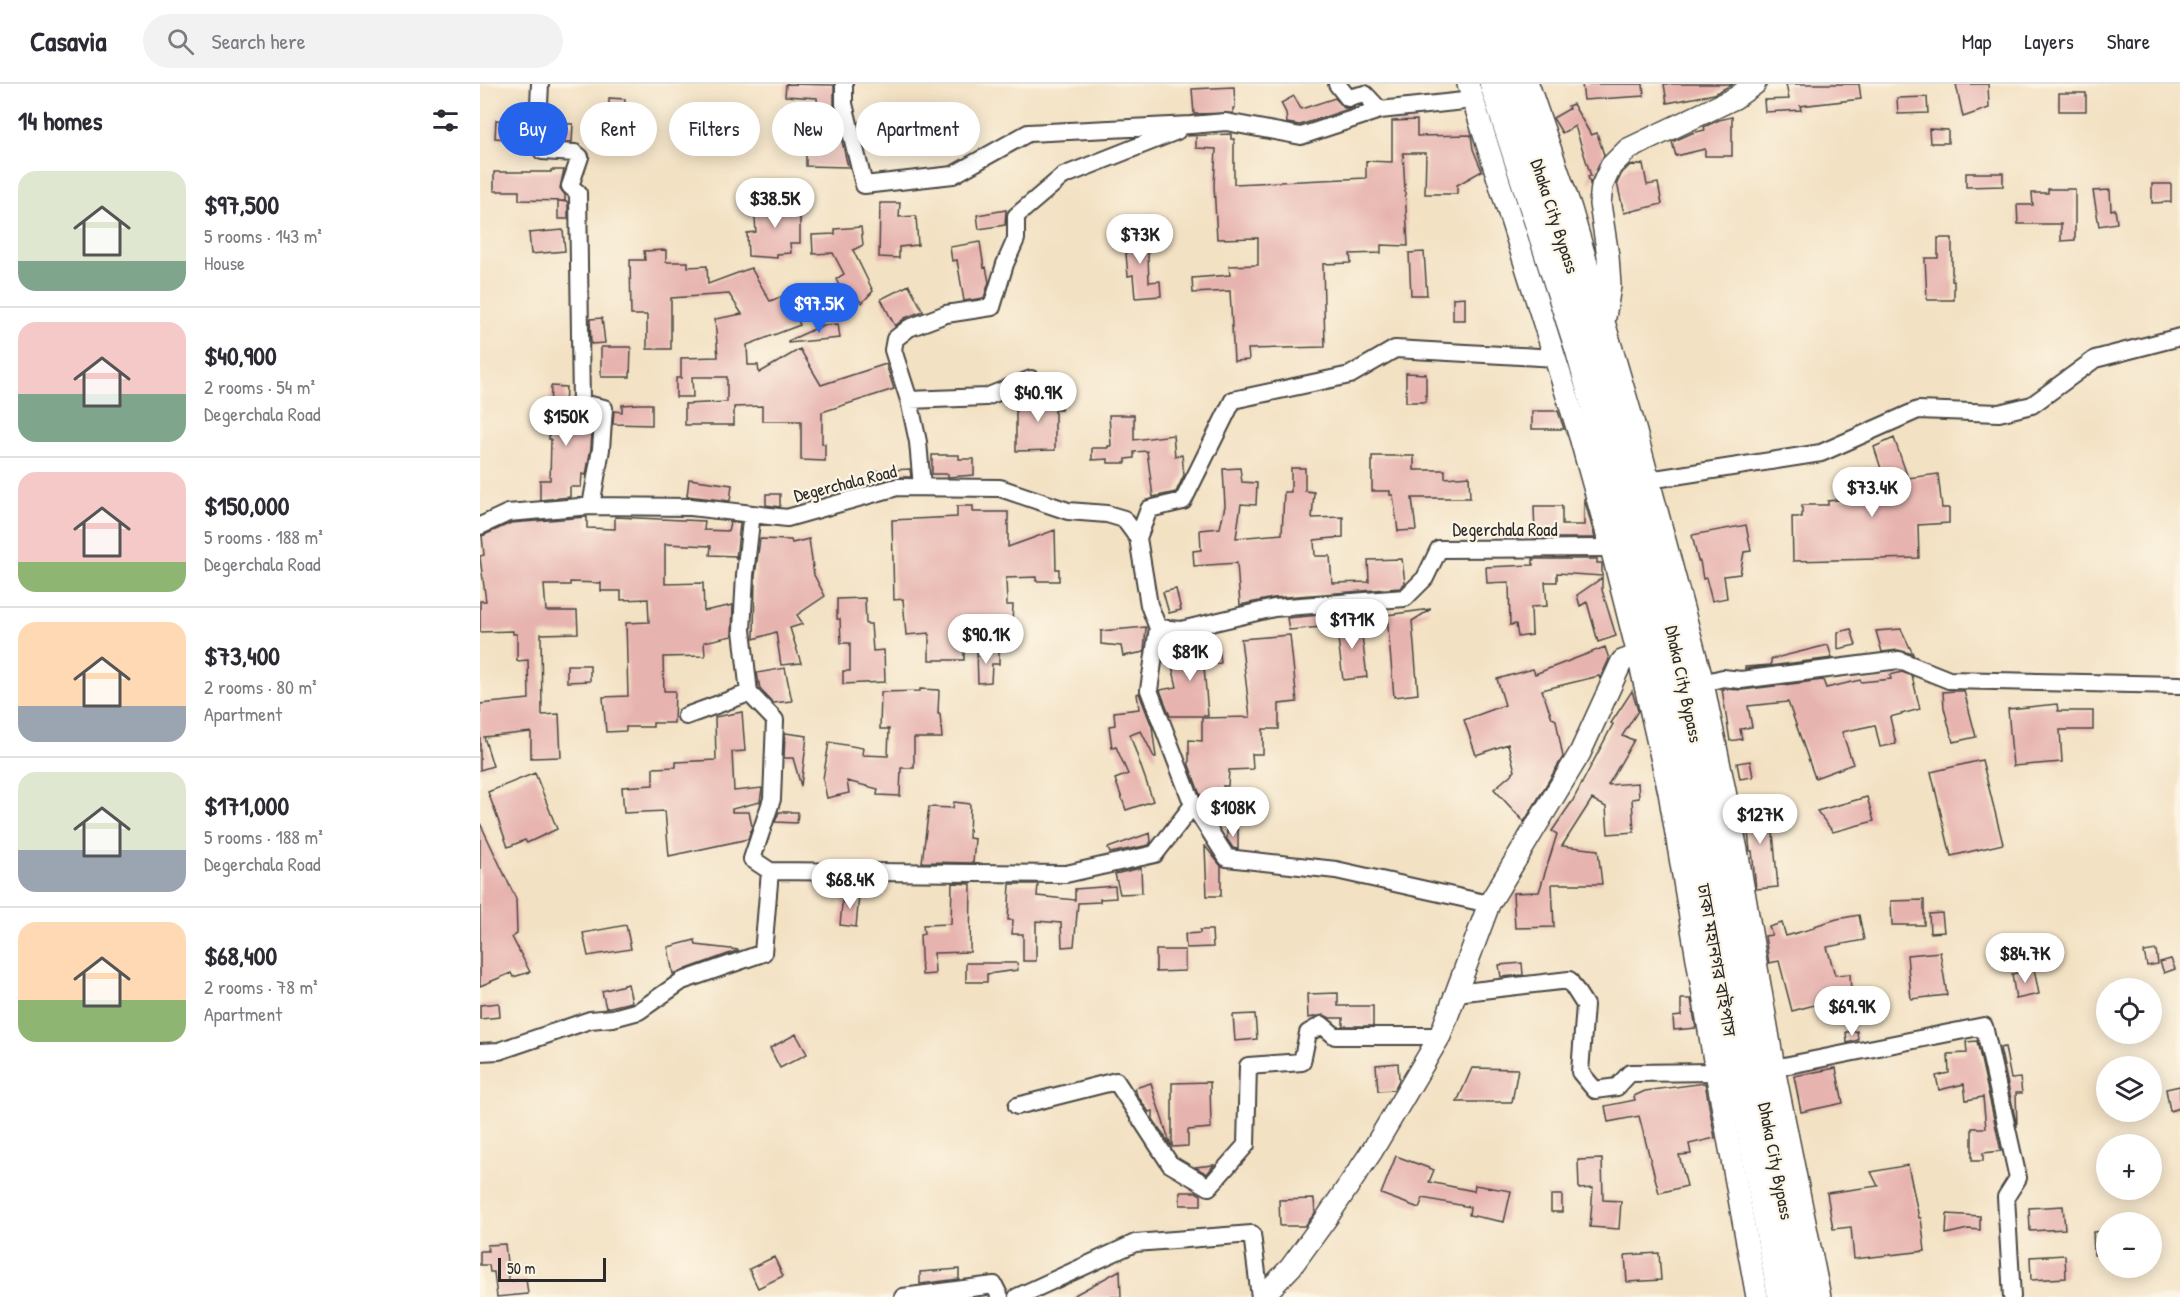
<!DOCTYPE html>
<meta charset="utf-8">
<style>
:root{--surface:#fff;--page:#f2f2f3;--text:#2b2b33;--muted:#7c7c81;--line:#e1e1e2;--accent:#2563eb}
body{margin:0;font-family:"Patrick Hand","Noto Sans Bengali",sans-serif;background:var(--page);color:var(--text);height:100vh;display:flex;flex-direction:column;font-size:22px;white-space:nowrap}
*{box-sizing:border-box;margin:0}
p{font-size:20px;color:var(--muted)}
.icon{flex:none;width:33px;height:33px;fill:none;stroke:currentColor;stroke-width:2;stroke-linecap:round;stroke-linejoin:round}
.map{position:relative;flex:1;overflow:hidden}
.side{display:flex;flex-direction:column;background:var(--surface);width:480px}
.side>*{flex:none}
.banner{position:absolute;left:18px;top:18px;width:570px;height:54px;display:flex;gap:12px}
.tools{position:absolute;left:1616px;top:894px;display:grid;gap:12px}
.tools a{display:grid;place-items:center;width:66px;height:66px;border-radius:50%;background:var(--surface);box-shadow:0 3px 15px #0003;font-size:30px}
.scale{position:absolute;left:18px;bottom:15px;width:108px;box-sizing:border-box;padding-left:6px;border:3px solid #2b2b2b;border-top:0;font-size:16px;line-height:21px;white-space:nowrap;color:#2b2b2b;-webkit-text-stroke:4px #fcf5e5;paint-order:stroke}
.price{position:absolute;translate:-50% -51px;padding:0 14px;border-radius:21px;background:#fff;color:#222;font-size:20px;line-height:39px;filter:drop-shadow(0 2px 3px #0008)}
.price::after{content:'';position:absolute;left:50%;top:36px;width:18px;height:14px;margin-left:-9px;background:inherit;clip-path:polygon(0 0,100% 0,50% 100%)}
.price.current{background:var(--accent);color:#fff}
ul{padding:0;list-style:none}
li{display:flex;align-items:center;gap:18px;height:150px;padding:0 18px}
li+li{border-top:2px solid var(--line)}
li span{display:grid;place-items:center;flex:none;width:168px;height:120px;border-radius:18px;color:#555}
li>.icon{margin-inline-start:auto}
span .icon{width:72px;height:72px;fill:#fffc;stroke-width:1}
li b{font-size:26px}
h2{display:flex;justify-content:space-between;align-items:center;height:72px;padding:0 18px;font-size:26px}
.pill{padding:0 21px;border-radius:27px;background:var(--surface);box-shadow:0 3px 15px #0003;font-size:21px;line-height:54px}
.pill.current{background:var(--accent);color:#fff}
header{display:flex;align-items:center;gap:36px;box-sizing:border-box;height:84px;padding:0 30px;background:var(--surface);border-bottom:2px solid var(--line)}
header strong{font-size:28px}
nav{display:flex;gap:33px;margin-inline-start:auto;font-size:21px}
.search{width:420px;height:54px;background:var(--page);display:flex;align-items:center;gap:15px;box-sizing:border-box;padding:0 21px;border-radius:33px;color:var(--muted);font-size:22px}
main{display:flex;flex:1;min-height:0}
.map>svg:first-child{display:block}
</style>
<header>
<strong>Casavia</strong>
<div class="search"><svg class="icon" aria-label="search" viewBox="0 0 24 24"><circle cx="10" cy="10" r="6"/><path d="M15 15l6 6"/></svg>Search here</div>
<nav><a>Map</a><a>Layers</a><a>Share</a></nav>
</header>
<main>
<section class="side">
<h2>14 homes<svg class="icon" aria-label="filters" viewBox="0 0 24 24"><path d="M4 7h16M4 17h16"/><circle cx="9" cy="7" r="2"/><circle cx="15" cy="17" r="2"/></svg></h2>
<ul>
<li><span style="background:linear-gradient(#dfe7d0 75%,#7fa58c 0)"><svg class="icon" aria-label="home" viewBox="0 0 24 24"><path d="M3 11l9-7 9 7M6 9v11h12V9"/></svg></span><div><b>$97,500</b><p>5 rooms · 143 m²</p><p>House</p></div></li>
<li><span style="background:linear-gradient(#f6c9c9 60%,#7fa58c 0)"><svg class="icon" aria-label="home" viewBox="0 0 24 24"><path d="M3 11l9-7 9 7M6 9v11h12V9"/></svg></span><div><b>$40,900</b><p>2 rooms · 54 m²</p><p>Degerchala Road</p></div></li>
<li><span style="background:linear-gradient(#f6c9c9 75%,#8fb573 0)"><svg class="icon" aria-label="home" viewBox="0 0 24 24"><path d="M3 11l9-7 9 7M6 9v11h12V9"/></svg></span><div><b>$150,000</b><p>5 rooms · 188 m²</p><p>Degerchala Road</p></div></li>
<li><span style="background:linear-gradient(#ffd9b3 70%,#9aa5b1 0)"><svg class="icon" aria-label="home" viewBox="0 0 24 24"><path d="M3 11l9-7 9 7M6 9v11h12V9"/></svg></span><div><b>$73,400</b><p>2 rooms · 80 m²</p><p>Apartment</p></div></li>
<li><span style="background:linear-gradient(#dfe7d0 65%,#9aa5b1 0)"><svg class="icon" aria-label="home" viewBox="0 0 24 24"><path d="M3 11l9-7 9 7M6 9v11h12V9"/></svg></span><div><b>$171,000</b><p>5 rooms · 188 m²</p><p>Degerchala Road</p></div></li>
<li><span style="background:linear-gradient(#ffd9b3 65%,#8fb573 0)"><svg class="icon" aria-label="home" viewBox="0 0 24 24"><path d="M3 11l9-7 9 7M6 9v11h12V9"/></svg></span><div><b>$68,400</b><p>2 rooms · 78 m²</p><p>Apartment</p></div></li>
</ul>
</section>
<div class="map">
<svg width="1700" height="1213" viewBox="0 0 1700 1213">
<rect width="100%" height="100%" fill="#fcf5e5"/>
<filter id="ink" filterUnits="userSpaceOnUse"><feTurbulence type="fractalNoise" baseFrequency=".0167" numOctaves="2"/><feDisplacementMap in="SourceGraphic" scale="12" xChannelSelector="R" yChannelSelector="G"/><feConvolveMatrix kernelMatrix="1 2 1 2 8 2 1 2 1" color-interpolation-filters="sRGB"/></filter>
<filter id="wash" filterUnits="userSpaceOnUse"><feTurbulence type="fractalNoise" baseFrequency=".008" numOctaves="4" result="noise"/><feDisplacementMap in="SourceGraphic" scale="24" xChannelSelector="R" yChannelSelector="G"/><feGaussianBlur stdDeviation="1.35" result="paint"/><feColorMatrix in="noise" values="0 0 0 0 0 0 0 0 0 0 0 0 0 0 0 0 0 1.4 0 .05"/><feComposite in="paint" operator="in"/></filter>
<g filter="url(#wash)">
<rect width="100%" height="100%" fill="#f3e1c3"/>
<g id="blocks">
<path fill="#e7b3af" d="M306,0L354,1V23L368,83L326,82V54H330L331,41L339,42L337,14L305,12Z
M1102,0H1163L1164,12L1104,16Z
M1184,0H1253L1234,10L1187,19Z
M1306,0H1379L1381,15L1320,22L1321,26L1285,28L1284,16L1309,15Z
M1476,0H1508L1509,24L1483,33Z
M754,3L755,24H753V29L714,30L712,5Z
M1579,9H1606V27H1579Z
M814,12L821,25L855,14L864,24L875,23L820,41L807,39L806,29L801,19Z
M1447,13L1448,29L1418,30L1417,14Z
M129,14L145,15L144,29H129Z
M1093,20L1111,51L1117,49L1124,71L1110,100L1108,92H1111L1095,42L1082,49L1073,34L1089,25L1088,22Z
M1252,33V72H1225V65L1196,72L1192,58L1212,49L1225,46L1224,43L1239,36Z
M16,36L28,37L27,55L15,54Z
M937,36V52L991,51L993,65L1002,87L977,101V110H945L946,69H923L928,162L901,161V169L870,170L871,179L843,180L845,263L768,265L769,276L754,277L750,207L713,209L712,194L750,191L749,182L778,181V154L737,155L734,101L736,65L716,64V52H706L751,50V55H754V100L886,94V77L912,78V37Z
M69,39L93,40L92,58L68,57Z
M1449,45L1468,46V59H1450Z
M1163,80L1167,101L1178,99L1182,120L1144,129L1137,99L1142,89L1149,82Z
M71,86H84L80,104L85,111V117L39,116V107H14V88H71Z
M1486,89H1523V102L1486,103Z
M1672,100H1691V118L1672,119Z
M1568,105H1595V156L1581,157V140H1538L1537,121H1553L1552,109H1568Z
M1630,106L1631,126L1635,125L1637,139L1619,142L1613,107Z
M78,117L88,118V135H78Z
M320,117V159H310L311,169L297,170V174L268,172L267,149L276,148L274,121Z
M400,119H420L419,133L436,132L438,161L419,163V174L399,173Z
M526,126L525,141L499,145L497,131Z
M381,143L383,161L373,166L393,207L382,219L371,208L364,212L356,195L364,190L353,169L333,170L332,151L355,150V145Z
M83,146L85,167L51,170L49,149Z
M667,146L669,198L680,197L681,212L655,214L653,191L648,192L644,148Z
M1458,154H1472V197H1474V216H1447L1445,174H1458Z
M500,158L504,184L506,183L509,198L504,214L484,217L477,176L472,177L470,163Z
M186,166V178H208V183L227,182L228,200L271,184L290,217L306,211L320,241L267,261L268,281H278L279,289L320,265L341,301L406,280L414,305L342,328V360H345V377L321,376V337H282V322L254,323V341H205V320L247,318V293H212L213,313H196V294H201V274L238,273L235,235L262,230L249,210L191,214V265H167V231H151L150,176H165L164,167Z
M944,168L947,211H931L929,169Z
M429,201L443,227L425,234L415,242L401,215Z
M985,213V236H973V214Z
M122,234L125,259L111,260L110,235Z
M358,240L360,254L308,259V257L343,241Z
M121,263H151L150,293H121Z
M926,289L946,290V318H926Z
M71,302L86,303L85,323H91L98,329L113,332L111,364L106,391L102,390L101,403H90V413L60,416V396H70L71,355H69Z
M555,307H581V326H575V366L536,367V321L556,322Z
M158,320H172V341L133,340L134,327L142,328V321Z
M1052,327H1078L1084,345H1052Z
M629,331H654V356L693,351L695,372L702,371L704,391L696,408L673,413L667,367L654,368V374L646,375V379H628V375L612,376V364H628V362H631Z
M1414,354L1428,394L1458,390L1462,424H1469V439L1438,441L1439,474L1313,477L1312,433H1322V421H1348V417L1401,411L1400,397H1405L1394,363Z
M452,371H479V375H494V391L468,393V390H452Z
M892,372H934V386H965V394L989,392L990,414H932L936,446L918,447L913,411H910V407H892Z
M760,384L762,398L777,399L776,421L761,420L756,454L802,450L804,408H811V384H825V407L834,408L832,434L863,433V453L834,456L835,472H850L852,499L889,498L888,476L922,475L925,499L920,504L793,514L760,521L757,479L714,482L713,467L721,466L720,446L740,444L745,422L743,385Z
M430,385L431,393H414L396,398L395,387Z
M209,395L252,401L250,417L207,412Z
M286,410H300V423L286,421Z
M1104,414L1115,454H1055L1054,422H1082V441H1104Z
M477,422H493V428H528V463L575,446L576,485H579V497H556V493L526,494L527,521H533L532,540L484,539V576H449V549L426,551L423,515L414,516L412,436L477,433Z
M107,433V444L135,445V433L225,437L224,446L248,447L250,438L260,439L256,475L255,472L230,471L231,462L185,460V500L223,499L224,527L253,521L252,552L224,558L225,572L183,573L184,607H195L194,639H173V643H146V647L126,648L123,613L148,612L146,539L169,538L168,515L141,516V507H121V499L90,498V501H64L66,527H97L98,549L61,550L62,631L79,630L81,673L51,674V648L4,653L13,682L0,686V620L49,615L48,576L37,577V550H33V547L0,548V517H6L0,474V472L4,471L2,452L31,439Z
M1266,441L1271,467L1264,468L1260,490L1244,492L1247,514L1232,517L1226,494L1223,495L1220,477H1218L1212,451Z
M280,455L311,456L312,459L329,455L334,491L345,512L317,531L323,540L310,544L321,579L301,581L296,548L274,555L275,492Z
M1053,475H1117V479H1122V492L1077,489V498H1065L1067,522L1051,523L1052,551L1038,553L1036,540L1030,541L1029,498L1007,499L1006,483L1053,481Z
M1122,494V506L1136,552L1118,558L1107,518L1100,522L1097,511Z
M696,505L701,526L689,529L683,508Z
M385,514L386,540H391L393,567L404,566L405,598L363,600V587H370V559H361L360,535H357V515Z
M951,525L932,537L938,610L914,613L907,531Z
M851,530L852,542L809,546L807,534Z
M880,535L887,593L863,596L856,538Z
M666,543L664,568L643,572L641,562L621,560V547Z
M1371,545L1376,561L1358,565V548Z
M1421,545L1433,570L1418,566L1402,568L1396,547Z
M810,551L817,618L799,620V645H783V670H772L773,685L749,686L748,702H743L746,715L737,716V731H732L722,716L709,681V656L722,657V634L770,633L761,555Z
M739,561L741,579L724,582L728,632H690L680,606L697,603L689,569Z
M1348,561L1352,574L1265,585V583L1291,581V575Z
M1125,563L1129,575L1120,595L1119,592L1062,606L1072,634L1076,636L1083,673L1044,738L1014,705L1035,687L1028,660L996,671L984,636L1025,621L1017,595L1053,585L1055,590Z
M497,567H519V580H512L511,598L498,599Z
M87,581H110V597L87,598Z
M305,584L312,617L293,619L280,605L277,589Z
M1422,588L1432,592L1440,625L1410,633L1416,660L1400,663L1395,641L1362,648L1373,680L1335,694L1308,618L1268,622L1272,643L1260,645L1262,655L1250,657L1242,605L1262,606L1343,596L1346,604L1380,596L1381,598L1411,595L1410,591Z
M440,605L459,606L458,630H460L462,654H434V684H421L420,712L397,711L398,705L367,697L369,709L347,714L343,695L349,658L383,664L382,671L408,672L409,645H400L401,608L440,607Z
M1152,607L1158,627L1142,652L1154,656L1128,701L1158,699L1159,714L1152,715L1154,748L1128,750L1126,723L1112,715L1082,762L1118,766L1122,800H1072L1074,843L1035,844L1033,809L1059,808L1077,750L1072,747L1091,719V720L1133,640L1131,639Z
M1474,607H1484L1496,653L1473,658L1464,624L1463,608Z
M659,609L672,643L676,673H674L661,647L650,651L673,717L646,726L635,695L648,690L636,663L632,664L629,642L635,641L634,628L659,625L657,610Z
M1577,620L1578,627H1613V646H1580L1582,678L1533,682L1528,625Z
M262,628L265,667L252,668L254,707L282,704L280,718L252,725V728H269L272,742L268,755L189,772L185,727L144,729L142,703L173,701V684L196,683V678L236,676L235,633Z
M305,649L327,652L321,702L313,674H304Z
M1502,676L1523,760L1471,772L1451,688Z
M1270,677L1273,693L1260,695L1257,679Z
M55,689L77,745L47,759L45,756L28,763L8,708Z
M1387,713L1394,737L1353,748L1337,727Z
M1281,715L1289,749H1293L1298,803L1276,805L1272,767H1270L1268,747H1266L1260,719Z
M474,718L490,720L489,754L495,755L493,779L442,778L449,723L473,724Z
M299,728H318L317,739L295,738Z
M0,739L36,815L37,850L32,853L50,888L33,893L31,889L0,902Z
M747,746H758V765L753,764L747,755Z
M670,749L671,757L669,761L630,769L628,764Z
M725,762L741,782V812H727Z
M661,784L662,809L640,810L635,790Z
M472,799L491,800L490,868L454,869L455,890L442,891L440,851L444,850L443,841L471,840Z
M530,800H558L557,812L595,816V805L635,802L636,814L620,815V818L598,819L594,862L582,863L581,839L556,837V877H543V850H532L533,836H528Z
M363,810L379,811L376,843L360,841Z
M1444,816V841H1412L1411,817Z
M1462,829L1464,848L1450,849L1449,830Z
M1379,831L1384,856L1347,863L1355,891L1370,890L1372,924L1353,926V916L1312,927L1299,877L1289,879L1285,852L1292,851L1289,843L1302,839L1306,852L1334,844V842L1357,835Z
M146,841L151,865L108,872L103,849Z
M720,846H732L733,863L706,864L705,850L720,849Z
M215,856L216,861L259,866L193,890L188,863Z
M676,866H705V887L676,888Z
M1676,866L1678,880L1667,882L1664,868Z
M1460,868L1467,911L1431,915L1427,871Z
M1691,875L1695,885L1684,889L1680,878Z
M486,879H537L538,886L507,890V898H486Z
M1042,879L1043,891L1021,893L1019,881Z
M1554,885L1559,910L1536,915L1532,890Z
M148,900L152,918L126,924L122,907Z
M858,909V922H893V942H863V934H850L844,931L828,934L827,910Z
M1201,915H1211L1216,944L1194,946L1193,933L1201,932Z
M19,919L20,933L0,935V921Z
M775,930L777,955L755,957L753,931Z
M1377,947L1378,956L1367,959L1366,948Z
M316,950L327,970L300,984L290,964Z
M1497,957L1521,1067L1503,1069V1077H1492V1044H1506L1503,1013L1486,1016L1484,1000L1459,1006L1456,992L1469,989L1468,970L1487,969L1486,958Z
M1525,963L1531,995L1540,994L1542,1009H1536L1537,1043L1520,964Z
M918,979L919,996L914,1006L898,1007L896,981Z
M992,984L1038,985L1032,1018H977Z
M1356,984L1363,1019L1321,1028L1314,992Z
M730,998L731,1044L708,1046V1062L692,1063V999Z
M671,999L676,1016L691,1062L673,1035V1027L669,1028L657,1011L655,1004Z
M1225,999L1235,1054L1209,1060L1211,1070L1199,1071L1207,1102L1179,1109L1159,1032L1128,1038L1125,1022L1155,1016L1154,1012L1165,1007Z
M1700,1002V1024L1690,1027L1686,1005Z
M916,1072L954,1086L949,1098L994,1107L995,1101L1031,1107L1024,1138L989,1131L990,1123L943,1114L939,1124L901,1110Z
M1122,1075L1123,1116L1141,1117L1139,1145L1110,1143L1113,1104L1099,1105L1098,1076Z
M734,1081L727,1090L715,1083Z
M1428,1081L1439,1134H1441L1445,1167L1374,1175L1371,1143L1353,1145L1347,1109L1398,1102L1391,1088Z
M700,1108H716L721,1111V1121H700Z
M1071,1111H1082V1128H1071Z
M834,1115L835,1129L825,1142H800L799,1116Z
M1583,1122L1585,1145L1550,1147L1549,1124Z
M1467,1130L1500,1132V1146L1488,1145L1466,1150Z
M1626,1147V1171H1614L1613,1148Z
M25,1160L29,1197L46,1195L48,1210L17,1213L14,1188H10L9,1181H0V1167H8L7,1161Z
M1179,1169L1181,1196L1147,1198L1145,1171Z
M1585,1171L1586,1194L1551,1196L1550,1173Z
M294,1173L303,1192L278,1204L269,1185Z
M479,1185V1195L440,1200V1188Z
M640,1186L641,1213H591Z"/>
</g>
</g>
<g filter="url(#ink)">
<use href="#blocks" fill-opacity="0" stroke="#494642" stroke-width="1.5"/>
<g fill="none" stroke-linecap="round" stroke-linejoin="round">
<g stroke="#494642" stroke-width="20">
<path id="minor" d="M60,0L57,60L62,67L95,69L100,73L90,102L98,109L101,319L124,324L121,365L111,422
M364,0V20L384,101L473,91L548,49L711,41L746,38L821,52L900,26L993,16
M857,0L868,14L885,10L900,26
M429,316L506,313L551,295
M1169,396L1341,369L1438,326L1519,329L1552,321L1615,275L1700,253
M442,403L438,358L429,316L413,266L415,255L429,244L466,230L512,223L525,180L536,155V132L583,92L697,47
M0,442L28,429L111,422L211,423L307,434L417,403L520,404L588,427L627,430L644,435L658,454L669,521L678,544L701,546L794,524L925,514L945,494L959,465L1131,464
M658,454L669,425L703,417L753,316L870,291L915,265L1076,274
M678,544L669,606L713,721
M1223,599L1243,594L1261,596L1419,576L1469,596L1700,601
M269,609L262,546L265,491L271,437
M206,632L269,609L295,636L292,715L272,775L290,787
M976,909L1089,896L1105,921L1100,988L1115,1006L1137,1003L1150,989L1236,988
M0,968L19,967L110,936L133,934L159,927L202,897L283,869L290,787L586,790L675,770L713,721L747,774L856,786L1009,820
M1294,984L1504,942L1538,1094L1526,1113L1532,1213
M537,1022L636,997L690,1080L729,1103L766,1061L768,982L822,978L828,949L842,941L855,952H960
M423,1213L514,1201L520,1213
M537,1213L655,1159L772,1150L780,1213"/>
</g>
<g stroke="#494642" stroke-width="24">
<path id="major" d="M988,0L1100,353L1131,464L1158,571L1189,708L1236,988L1277,1213
M1048,0L1091,125L1153,337L1223,599L1257,766L1294,984L1340,1213
M1125,233L1130,202L1128,172L1120,120L1122,102L1131,82L1148,65L1255,14L1275,0
M782,1213L811,1183L848,1132L892,1067L960,952L1009,820L1100,669L1142,577L1158,571"/>
</g>
<g stroke="#494642" stroke-width="27">
<path id="highway" d="M1012,0L1097,264L1155,469L1169,541L1205,702L1300,1213
M1032,0L1141,341L1192,539L1223,688L1321,1213"/>
</g>
<use href="#minor" stroke="#fff" stroke-width="16"/>
<use href="#major" stroke="#fff" stroke-width="21"/>
<use href="#highway" stroke="#fff" stroke-width="24"/>
</g>
</g>
<g text-anchor="middle" dominant-baseline="central" stroke-width="4.5" stroke-linejoin="round" paint-order="stroke">
<g font-size="18" fill="#2b2b2b" stroke="#fcf5e5">
<text transform="translate(1075 132) rotate(72)">Dhaka City Bypass</text>
<text transform="translate(365 399) rotate(-14)">Degerchala Road</text>
<text x="1025" y="445">Degerchala Road</text>
<text transform="translate(1204 600) rotate(78)">Dhaka City Bypass</text>
<text transform="translate(1237 876) rotate(80)">ঢাকা মহানগর বাইপাস</text>
<text transform="translate(1296 1077) rotate(79)">Dhaka City Bypass</text>
</g>
</g>
</svg>
<div class="tools">
<a><svg class="icon" aria-label="locate" viewBox="0 0 24 24"><circle cx="12" cy="12" r="6"/><path d="M12 2v4M12 18v4M2 12h4M18 12h4"/></svg></a>
<a><svg class="icon" aria-label="layers" viewBox="0 0 24 24"><path d="M12 4l9 5-9 5-9-5zM3 14l9 5 9-5"/></svg></a>
<a>+</a>
<a>−</a>
</div>
<div class="scale">50 m</div>
<b class="price" style="left:295px;top:145px">$38.5K</b>
<b class="price" style="left:660px;top:181px">$73K</b>
<b class="price current" style="left:339px;top:250px">$97.5K</b>
<b class="price" style="left:558px;top:339px">$40.9K</b>
<b class="price" style="left:86px;top:363px">$150K</b>
<b class="price" style="left:1392px;top:434px">$73.4K</b>
<b class="price" style="left:872px;top:566px">$171K</b>
<b class="price" style="left:506px;top:581px">$90.1K</b>
<b class="price" style="left:710px;top:598px">$81K</b>
<b class="price" style="left:753px;top:754px">$108K</b>
<b class="price" style="left:1280px;top:761px">$127K</b>
<b class="price" style="left:370px;top:826px">$68.4K</b>
<b class="price" style="left:1545px;top:900px">$84.7K</b>
<b class="price" style="left:1372px;top:953px">$69.9K</b>
<div class="banner">
<a class="pill current">Buy</a>
<a class="pill">Rent</a>
<a class="pill">Filters</a>
<a class="pill">New</a>
<a class="pill">Apartment</a>
</div>
</div>
</main>
